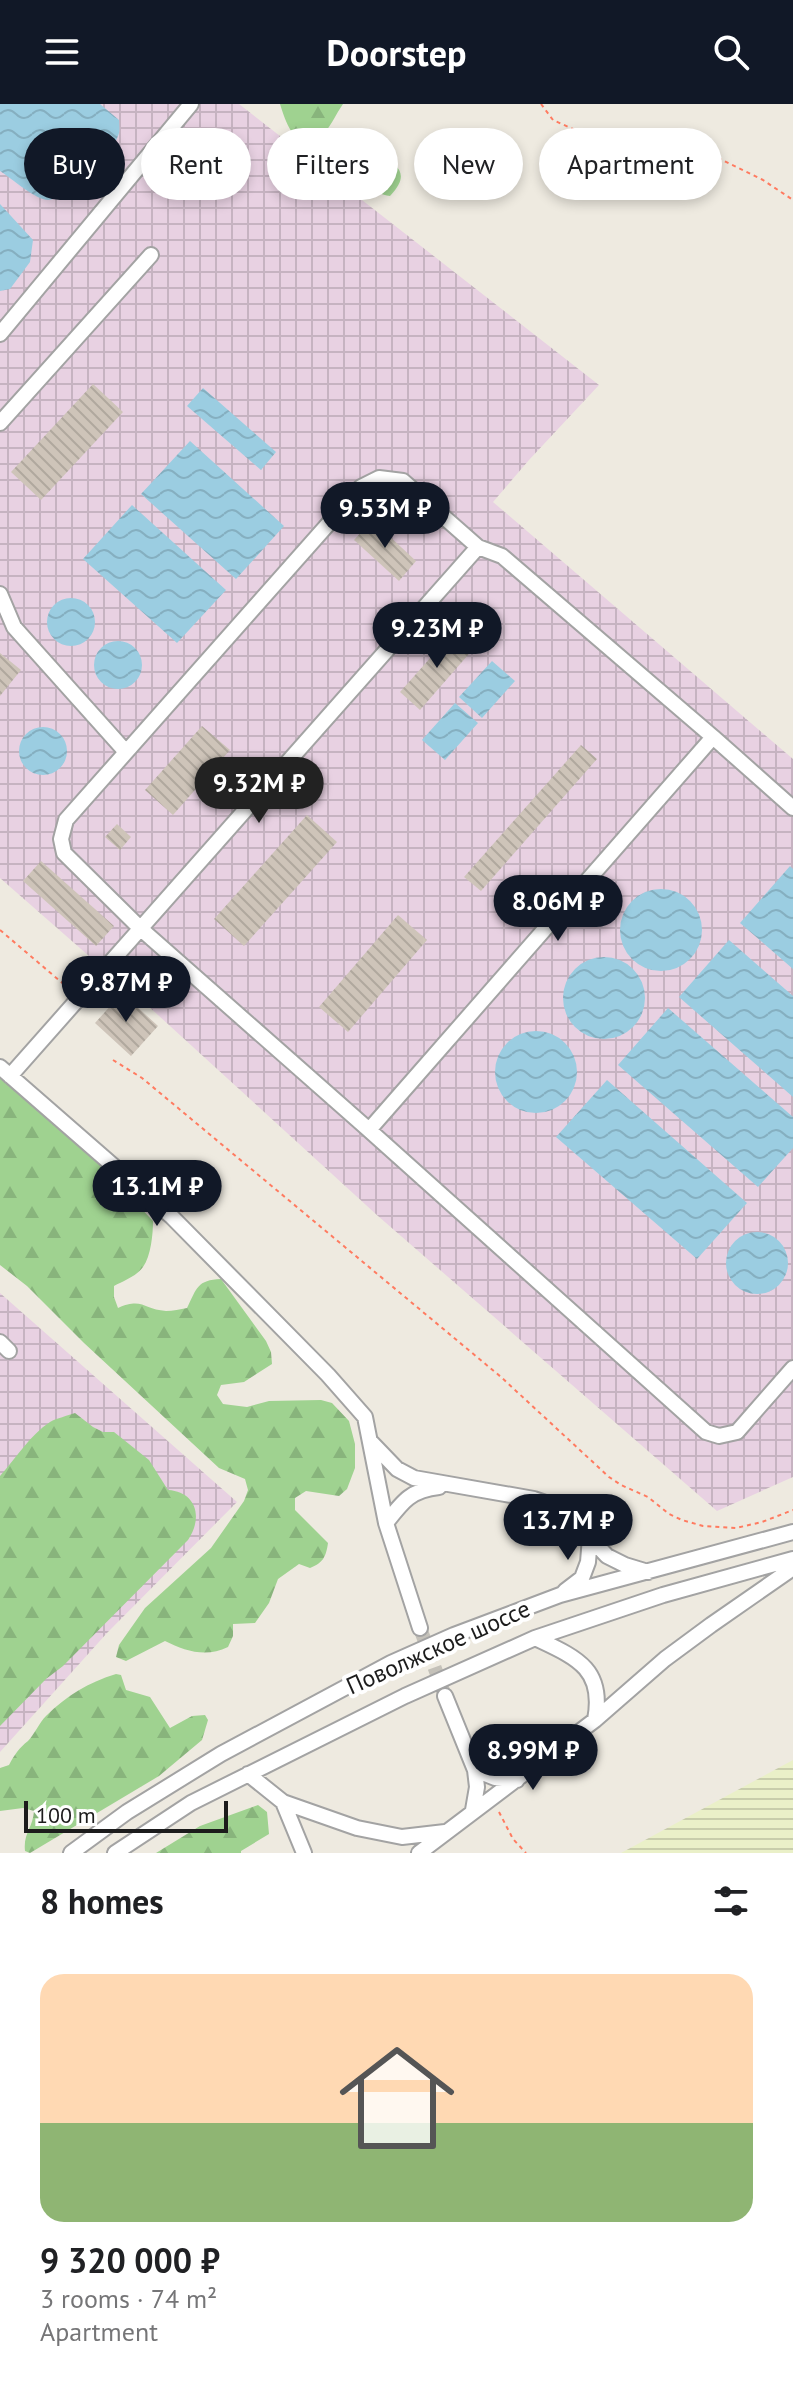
<!DOCTYPE html>
<meta charset="utf-8">
<style>
:root{--surface:#fff;--page:#f6f6f6;--text:#202124;--muted:#757577;--line:#e0e0e0;--accent:#111827}
body{margin:0;font-family:"PT Sans",sans-serif;background:var(--page);color:var(--text);height:100vh;display:flex;flex-direction:column;font-size:30px;white-space:nowrap}
*{box-sizing:border-box;margin:0}
p{font-size:26px;color:var(--muted)}
.icon{flex:none;width:44px;height:44px;fill:none;stroke:currentColor;stroke-width:2;stroke-linecap:round;stroke-linejoin:round}
.map{position:relative;height:1749px;overflow:hidden}
.panel{display:flex;flex-direction:column;background:var(--surface);flex:1}
.panel>*{flex:none}
.banner{position:absolute;left:24px;top:24px;width:746px;height:72px;display:flex;gap:16px}
.scale{position:absolute;left:24px;bottom:20px;width:204px;box-sizing:border-box;padding-left:8px;border:4px solid #1c1c1c;border-top:0;font-size:22px;line-height:28px;white-space:nowrap;color:#1c1c1c;-webkit-text-stroke:6px #fff;paint-order:stroke}
.price{position:absolute;translate:-50% -68px;padding:0 18px;border-radius:28px;background:var(--accent);color:#fff;font-size:26px;line-height:52px;filter:drop-shadow(0 2px 4px #0008)}
.price::after{content:'';position:absolute;left:50%;top:48px;width:24px;height:18px;margin-left:-12px;background:inherit;clip-path:polygon(0 0,100% 0,50% 100%)}
.price.on{background:#222;color:#fff}
ul{padding:0;list-style:none}
li{display:grid;align-content:center;gap:16px;height:424px;padding:0 40px}
li+li{border-top:2px solid var(--line)}
li span{display:grid;place-items:center;height:248px;border-radius:24px;color:#555}
li>.icon{margin-inline-start:auto}
span .icon{width:144px;height:144px;fill:#fffc;stroke-width:1}
li b{font-size:34px}
h2{display:flex;justify-content:space-between;align-items:center;height:96px;padding:0 40px;font-size:34px}
.tag{padding:0 28px;border-radius:36px;background:var(--surface);box-shadow:0 4px 12px #0003;font-size:28px;line-height:72px}
.tag.on{background:var(--accent);color:#fff}
header{display:flex;justify-content:space-between;align-items:center;height:104px;padding:0 40px;background:var(--accent);color:#fff;font-size:36px;font-weight:600}
.map>svg:first-child{display:block}
</style>
<header><svg class="icon" aria-label="menu" viewBox="0 0 24 24"><path d="M4 6h16M4 12h16M4 18h16"/></svg>Doorstep<svg class="icon" aria-label="search" viewBox="0 0 24 24"><circle cx="10" cy="10" r="6"/><path d="M15 15l6 6"/></svg></header>
<div class="map">
<svg width="793" height="1749" viewBox="0 0 793 1749">
<defs>
<pattern id="industrial-grid" width="8" height="8" patternUnits="userSpaceOnUse" patternTransform="scale(2)"><rect width="8" height="8" fill="#e8d1e2"/><path d="M0 4h8M4 0v8" fill="none" stroke="#c6b3c1"/></pattern>
<pattern id="farmland-rules" width="6" height="5" patternUnits="userSpaceOnUse" patternTransform="scale(2)"><rect width="6" height="5" fill="#eaf0c8"/><path d="M0 2.5h6" fill="none" stroke="#c8cdab"/></pattern>
<pattern id="forest-firs" width="22" height="20" patternUnits="userSpaceOnUse" patternTransform="scale(2)"><rect width="22" height="20" fill="#9fd290"/><path d="M5 1l3.5 6h-7zM16 11l3.5 6h-7z" fill="#88b47c"/></pattern>
<pattern id="water-waves" width="16" height="10" patternUnits="userSpaceOnUse" patternTransform="scale(2)"><rect width="16" height="10" fill="#9bcde1"/><path d="M0 5q4-4 8 0t8 0" fill="none" stroke="#85afc0"/></pattern>
<pattern id="building-back-hatch" width="6" height="6" patternUnits="userSpaceOnUse" patternTransform="scale(2)"><rect width="6" height="6" fill="#cec4b9"/><path d="M-1 5l2 2M0 0l6 6M5-1l2 2" fill="none" stroke="#b0a89e"/></pattern>
</defs>
<rect width="100%" height="100%" fill="#eeeae0"/>
<path fill="url(#industrial-grid)" d="M0,0H239L599,281L529,356L493,398L793,655V1373L717,1407L378,1112L112,869L89,852L0,774Z
M0,1189L237,1398L107,1529L0,1648Z"/>
<path fill="url(#farmland-rules)" d="M793,1656V1749H621Z"/>
<path fill="url(#forest-firs)" d="M280,0H343C336,10 330,24 321,33C297,54 285,16 280,0Z
M347,34C349,36 355,42 357,43C375,53 422,59 390,92C375,90 333,71 328,57C326,53 326,47 326,43L334,36Z
M0,970L90,1051L153,1117C153,1130 151,1152 143,1163C137,1172 123,1177 114,1182V1193L118,1204C143,1193 144,1206 166,1207C173,1207 180,1205 187,1204C197,1184 197,1176 221,1175L266,1237L271,1248L272,1260L244,1278L221,1281L217,1291L223,1300L247,1303L269,1297L321,1296L332,1299L349,1317L355,1340V1364L347,1385L339,1392L306,1387L295,1394V1406L328,1439C326,1453 323,1459 310,1464L299,1460L278,1475L269,1499L255,1519L233,1520V1532L228,1543C206,1554 185,1547 165,1537L126,1557L116,1553L119,1541L145,1504L211,1444L244,1397L248,1386L245,1375L219,1364L84,1239L27,1182L0,1161Z
M75,1309L93,1323L103,1328H114L149,1356L168,1386C197,1388 203,1414 188,1436L63,1562L46,1575L0,1622V1372C16,1354 30,1331 50,1318C57,1314 67,1312 75,1309Z
M116,1570L121,1571L126,1586L150,1593L170,1624L192,1612L205,1611L208,1616L202,1636L159,1672L30,1749L25,1747C23,1729 33,1724 34,1707L23,1704L0,1707V1664L9,1661C15,1650 19,1644 28,1637C34,1631 39,1619 46,1612C66,1592 89,1578 116,1570Z
M258,1701L267,1708L269,1730L241,1747V1749H156L200,1722Z"/>
<path fill="url(#water-waves)" d="M0,0H100L119,16C119,20 120,25 119,29C114,49 70,95 48,96C36,96 11,74 0,67Z
M0,100L33,136L30,158L10,185L0,187Z
M203,284L276,348L261,366L187,302Z
M190,337L284,422L236,475L141,390Z
M132,401L226,486L177,539L83,455Z
M47 518a24 24 0 1 1 48 0a24 24 0 1 1-48 0Z
M94 561a24 24 0 1 1 48 0a24 24 0 1 1-48 0Z
M492,557L515,577L482,614L459,593Z
M455,599L478,619L445,656L422,636Z
M19 647a24 24 0 1 1 48 0a24 24 0 1 1-48 0Z
M790,762L793,765V865L740,819Z
M620 826a41 41 0 1 1 82 0a41 41 0 1 1-82 0Z
M729,836L793,892V993L679,893Z
M563 894a41 41 0 1 1 82 0a41 41 0 1 1-82 0Z
M668,904L793,1013V1044L758,1083L618,961Z
M495 968a41 41 0 1 1 82 0a41 41 0 1 1-82 0Z
M607,976L747,1099L697,1155L556,1033Z
M726 1159a31 31 0 1 1 62 0a31 31 0 1 1-62 0Z"/>
<path fill="url(#building-back-hatch)" d="M93,280L123,308L41,396L11,368Z
M372,416L416,457L399,477L354,436Z
M455,526L475,543L420,606L400,588Z
M0,549L21,566L0,592Z
M202,622L230,646L173,711L145,686Z
M581,641L597,655L481,787L464,773Z
M307,711L337,738L244,842L214,815Z
M117,720L131,733L120,746L105,733Z
M41,757L114,822L96,842L23,777Z
M398,811L427,836L348,928L319,903Z
M122,889L158,922L131,952L95,919Z"/>
<g fill="none" stroke-linecap="round" stroke-linejoin="round">
<path stroke="#c4c1b9" stroke-width="14" stroke-dasharray="14 7" stroke-linecap="butt" d="M420,1524L445,1592"/>
<g stroke="#a3a3a3" stroke-width="18">
<path id="minor" d="M0,230L191,0
M0,319L151,151
M379,374L403,377L478,443L502,452L713,633L369,1026L141,825L64,749L61,735L66,716L361,383Z
M0,490L14,523L126,648
M713,633L793,704
M0,963L172,1113L328,1271L365,1313L386,1419L420,1524
M10,972L478,443
M369,1026L706,1328L719,1332L737,1328L793,1264
M0,1238L9,1247
M372,1339L397,1365L414,1374L534,1395L557,1403L572,1415L607,1452L625,1461L648,1468
M386,1419C403,1397 411,1386 439,1383
M565,1487L582,1474L588,1458L590,1433
M535,1534C575,1553 605,1564 595,1616
M445,1592L475,1666L477,1683L473,1706
M475,1666L495,1674L517,1676
M248,1670L283,1698L357,1724L402,1733L445,1728
M283,1698L304,1749
M71,1749L127,1708L221,1650L391,1559L454,1531L560,1491L793,1428
M115,1749L191,1699L405,1592L535,1534L663,1491L793,1455
M419,1749L595,1616L665,1555L711,1521L793,1464"/>
</g>
<path stroke="#ff7b60" stroke-width="2" stroke-dasharray="4 4" stroke-linecap="butt" d="M541,0L553,16L624,48L673,49L716,53L763,76L793,96
M0,826L67,883
M113,956L142,974L501,1273L609,1373L621,1381L648,1393L669,1410L682,1416L703,1422L736,1424L762,1418L793,1406
M499,1708L513,1735L526,1749"/>
<use href="#minor" stroke="#fff" stroke-width="14"/>
</g>
<g text-anchor="middle" dominant-baseline="central" stroke-width="8" stroke-linejoin="round" paint-order="stroke">
<g font-size="24" fill="#1c1c1c" stroke="#fff">
<text transform="translate(438 1543) rotate(-24)">Поволжское шоссе</text>
</g>
</g>
</svg>
<div class="scale">100 m</div>
<b class="price" style="left:385px;top:446px">9.53M ₽</b>
<b class="price" style="left:437px;top:566px">9.23M ₽</b>
<b class="price on" style="left:259px;top:721px">9.32M ₽</b>
<b class="price" style="left:558px;top:839px">8.06M ₽</b>
<b class="price" style="left:126px;top:920px">9.87M ₽</b>
<b class="price" style="left:157px;top:1124px">13.1M ₽</b>
<b class="price" style="left:568px;top:1458px">13.7M ₽</b>
<b class="price" style="left:533px;top:1688px">8.99M ₽</b>
<div class="banner">
<a class="tag on">Buy</a>
<a class="tag">Rent</a>
<a class="tag">Filters</a>
<a class="tag">New</a>
<a class="tag">Apartment</a>
</div>
</div>
<section class="panel">
<h2>8 homes<svg class="icon" aria-label="filters" viewBox="0 0 24 24"><path d="M4 7h16M4 17h16"/><circle cx="9" cy="7" r="2"/><circle cx="15" cy="17" r="2"/></svg></h2>
<ul>
<li><span style="background:linear-gradient(#ffd9b3 60%,#8fb573 0)"><svg class="icon" aria-label="home" viewBox="0 0 24 24"><path d="M3 11l9-7 9 7M6 9v11h12V9"/></svg></span><div><b>9 320 000 ₽</b><p>3 rooms · 74 m²</p><p>Apartment</p></div></li>
</ul>
</section>
